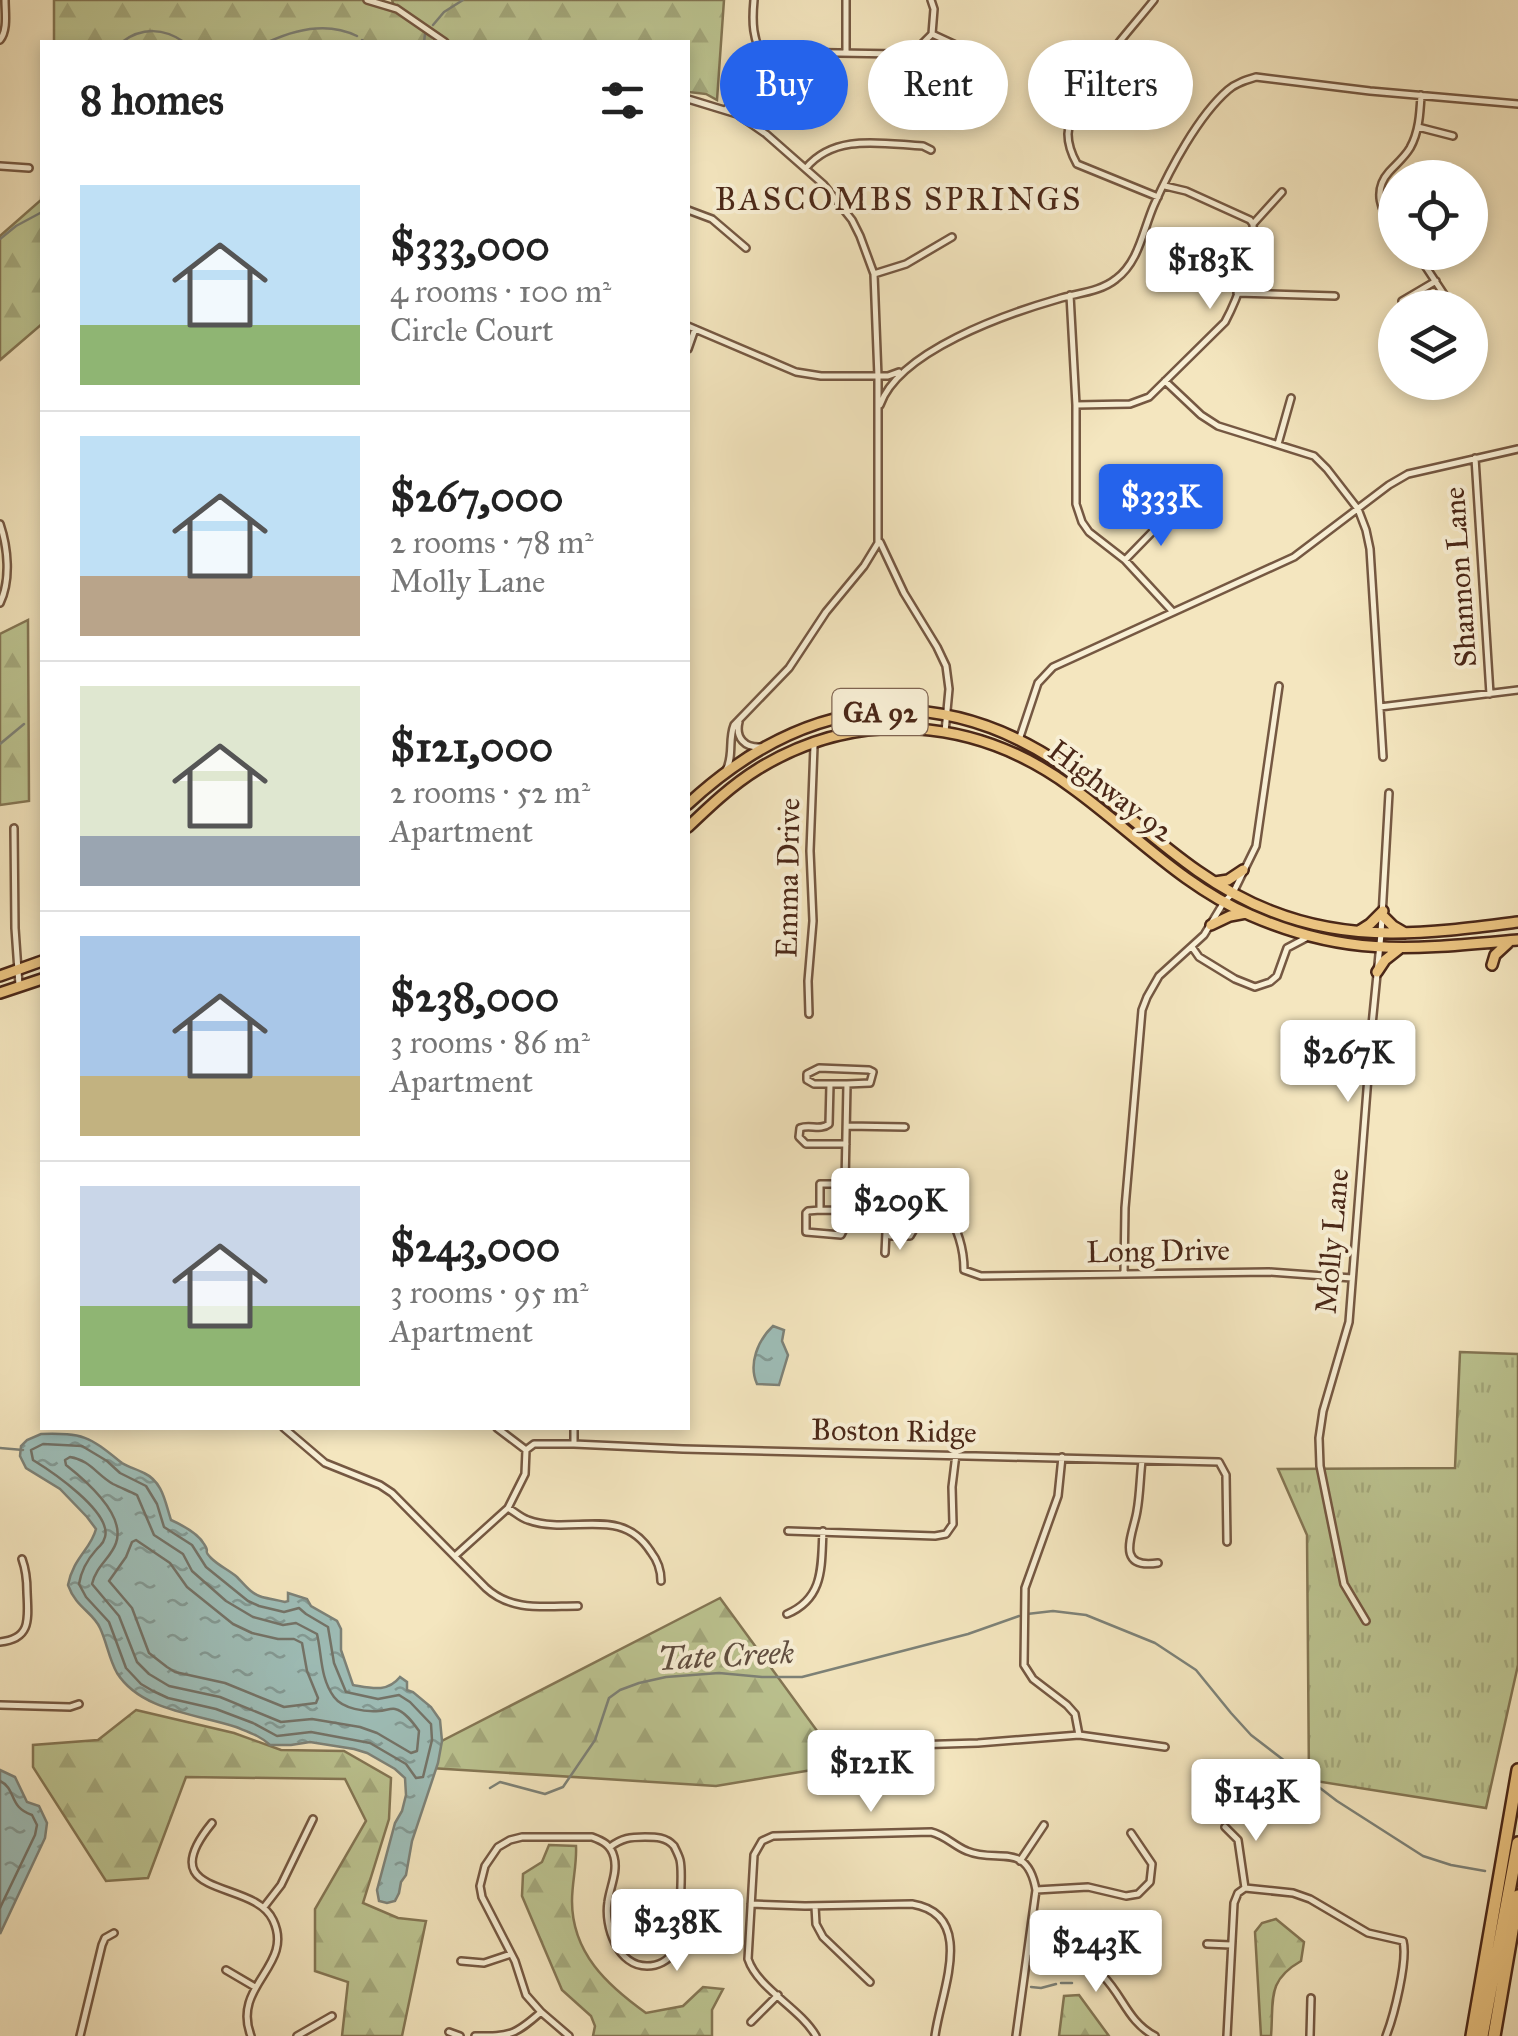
<!DOCTYPE html>
<meta charset="utf-8">
<style>
:root{--surface:#fff;--page:#f2f2f2;--text:#222;--muted:#767676;--line:#e0e0e0;--accent:#2563eb}
body{margin:0;font-family:"IM FELL Great Primer",serif;background:var(--page);color:var(--text);height:100vh;display:flex;flex-direction:column;font-size:38px;white-space:nowrap}
*{box-sizing:border-box;margin:0}
p{font-size:32px;color:var(--muted)}
.icon{flex:none;width:55px;height:55px;fill:none;stroke:currentColor;stroke-width:2;stroke-linecap:round;stroke-linejoin:round}
.map{position:relative;flex:1;overflow:hidden}
.sheet{position:absolute;left:40px;top:40px;width:650px;height:1390px;display:flex;flex-direction:column;background:var(--surface);border-radius:0px;box-shadow:0 5px 15px #0003}
.sheet>*{flex:none}
.hud{position:absolute;left:720px;top:40px;width:648px;height:90px;display:flex;gap:20px}
.fabs{position:absolute;left:1378px;top:160px;display:grid;gap:20px}
.fabs a{display:grid;place-items:center;width:110px;height:110px;border-radius:50%;background:var(--surface);box-shadow:0 5px 15px #0003;font-size:50px}
.price{position:absolute;translate:-50% -85px;padding:0 22px;border-radius:10px;background:#fff;color:#222;font-size:32px;line-height:65px;filter:drop-shadow(0 2px 5px #0008)}
.price::after{content:'';position:absolute;left:50%;top:60px;width:30px;height:22px;margin-left:-15px;background:inherit;clip-path:polygon(0 0,100% 0,50% 100%)}
.price.on{background:var(--accent);color:#fff}
ul{padding:0;list-style:none}
li{display:flex;align-items:center;gap:30px;height:250px;padding:0 40px}
li+li{border-top:2px solid var(--line)}
li span{display:grid;place-items:center;flex:none;width:280px;height:200px;border-radius:0px;color:#555}
li>.icon{margin-inline-start:auto}
span .icon{width:120px;height:120px;fill:#fffc;stroke-width:1}
li b{font-size:42px}
h2{display:flex;justify-content:space-between;align-items:center;height:120px;padding:0 40px;font-size:42px}
.tag{padding:0 35px;border-radius:45px;background:var(--surface);box-shadow:0 5px 15px #0003;font-size:35px;line-height:90px}
.tag.on{background:var(--accent);color:#fff}
.map>svg:first-child{display:block}
</style>
<div class="map">
<svg width="1518" height="2036" viewBox="0 0 1518 2036">
<defs>
<pattern id="grass-tufts" width="24" height="20" patternUnits="userSpaceOnUse" patternTransform="scale(2.5)"><rect width="24" height="20" fill="#bcc491"/><path d="M3 7l-1-3M5 7V3M7 7l1-3M15 17l-1-3M17 17v-4M19 17l1-3" fill="none" stroke="#a3a87c"/></pattern>
<pattern id="forest-firs" width="22" height="20" patternUnits="userSpaceOnUse" patternTransform="scale(2.5)"><rect width="22" height="20" fill="#bcc491"/><path d="M5 1l3.5 6h-7zM16 11l3.5 6h-7z" fill="#a3a87c"/></pattern>
<pattern id="water-ripples" width="26" height="14" patternUnits="userSpaceOnUse" patternTransform="scale(2.5)"><rect width="26" height="14" fill="#9ebeb8"/><path d="M2 4q2-2 4 0t4 0M15 11q2-2 4 0t4 0" fill="none" stroke="#839a95"/></pattern>
</defs>
<rect width="100%" height="100%" fill="#f4e6bf"/>
<filter id="stains"><feTurbulence type="fractalNoise" baseFrequency=".002" numOctaves="4"/><feColorMatrix values="0 0 0 0 .2 0 0 0 0 .09 0 0 0 0 .02 0 0 0 .5 -.17"/></filter>
<radialGradient id="worn" r=".72"><stop offset=".6" stop-color="#630" stop-opacity="0"/><stop offset="1" stop-color="#630" stop-opacity=".3"/></radialGradient>
<path fill="url(#grass-tufts)" stroke="#847654" stroke-width="2.5" d="M1460,1352L1518,1354V1665L1486,1808L1309,1780L1307,1535L1278,1469L1455,1468Z"/>
<path fill="url(#forest-firs)" stroke="#847654" stroke-width="2.5" d="M54,0H372L394,6L392,0H724L717,100L706,94L688,92V42H54Z
M42,180V324L0,360V236L41,200Z
M28,620L29,801L0,805V634Z
M720,1598L842,1765L716,1786L399,1766V1763Z
M136,1710L234,1733L281,1750L344,1751L391,1778L389,1819L363,1903L398,1918L426,1921L402,2036H342L348,1982L315,1971V1909L366,1821L345,1779L186,1777L148,1878L106,1881L33,1767V1745L98,1740Z
M549,1845L576,1846C577,1865 572,1882 572,1901C572,1953 607,1985 646,2013L683,2006L703,1987L723,1989L712,2010V2036H593L595,2026L591,2016L562,1990L522,1896L523,1874L542,1862Z
M1276,1919L1304,1942L1301,1961C1266,1981 1274,2000 1271,2036H1261L1255,1932L1262,1923Z
M1079,1995L1109,2036H1059L1064,1996Z"/>
<path fill="url(#water-ripples)" stroke="#7d8278" stroke-width="2.5" d="M773,1326L784,1330L782,1341L788,1355L779,1385L757,1384C748,1364 758,1340 773,1326Z
M41,1434C85,1433 88,1436 122,1463C128,1467 137,1469 144,1473C163,1482 165,1502 171,1520C182,1525 198,1533 204,1544C211,1554 202,1549 211,1558C219,1566 229,1570 237,1577C244,1584 251,1594 262,1597C270,1599 277,1600 285,1602L288,1601V1593L307,1599L311,1606L337,1621L341,1629V1650L353,1685C371,1688 387,1693 400,1677L407,1682V1690L413,1692L431,1707L440,1720L442,1741L438,1763L412,1841L406,1875L401,1882L399,1893L395,1901L387,1903L379,1901L377,1890L395,1823L402,1811L406,1795L405,1778L395,1769L367,1753L354,1749L310,1742L291,1745H270C261,1736 248,1732 236,1727C197,1714 141,1711 117,1673C109,1659 107,1643 100,1628C93,1612 76,1608 68,1585C73,1558 91,1549 96,1529L87,1517L60,1489L26,1468L20,1456L21,1446L27,1440Z
M0,1770L15,1777L27,1802L39,1806L47,1823L45,1838L0,1934Z"/>
<g fill="none" stroke-linecap="round" stroke-linejoin="round">
<path stroke="#747368" stroke-width="2.5" d="M43,1444L82,1446L107,1461L120,1473L146,1486L157,1504L164,1527L192,1545L206,1567L248,1601L259,1606L284,1612L299,1608L306,1614L328,1627L334,1663L346,1692L378,1699L399,1695L410,1702L431,1724L432,1740L423,1777L416,1778L406,1764L370,1743L311,1732L277,1736L253,1723L216,1709L168,1698L153,1691L141,1684L126,1668L109,1622L86,1597L79,1584C81,1572 87,1560 96,1550C101,1544 103,1545 105,1537C112,1512 51,1471 33,1460L31,1450Z
M70,1457C90,1460 97,1475 113,1484C121,1488 129,1491 137,1495L154,1535L183,1554L192,1571L226,1601L253,1617L283,1625L296,1623L317,1634C322,1655 320,1678 334,1697C343,1709 365,1712 379,1711C385,1711 390,1708 395,1709C405,1711 414,1724 419,1731L417,1751L411,1753L377,1733L360,1727L312,1719L281,1722L220,1697L169,1686L149,1674L137,1662L119,1616L92,1584C96,1566 111,1558 116,1543C126,1515 85,1480 66,1465L65,1460Z
M136,1540L170,1563L187,1587L233,1624L252,1633L278,1639H294L302,1643L307,1671L318,1698L316,1703L284,1707L225,1683L175,1672L167,1667L149,1653L132,1608L109,1581L126,1557L132,1542Z
M0,1781C17,1789 8,1807 32,1815L37,1825L35,1835L0,1908"/>
<path stroke="#7d8278" stroke-width="2.5" d="M433,25L444,12L463,0
M362,40L365,42
M122,42C142,27 164,28 184,42
M268,42C296,29 329,22 357,36
M424,42L425,34
M0,239L16,226L42,212
M0,744L24,724
M0,1448L23,1450
M1027,1614L1053,1611L1086,1615L1155,1643L1196,1670L1231,1713L1251,1735L1337,1801L1423,1856L1451,1865L1485,1871
M490,1788L500,1782L545,1794L563,1787L595,1740L609,1698L620,1690L639,1683L666,1677L719,1673L762,1677H802L968,1634L1019,1616
M1061,1983H1072
M1031,1987L1041,1988L1056,1984"/>
<g stroke="#755842" stroke-width="10">
<path id="street" d="M367,0L397,9L445,42
M754,0C752,21 752,41 765,59
M1154,0C1128,33 1071,92 1068,134C1068,146 1072,155 1077,164L1158,197
M932,34L958,46
M0,40C8,30 5,13 5,0
M846,53V0
M688,99L737,114L766,134L824,185L852,220L860,236L874,274L878,377V543L864,566L826,612L789,668L734,725C728,740 734,756 726,770
M726,109C743,98 742,79 756,65C763,58 772,56 780,52L898,54L917,49L932,34L934,9L931,0
M1418,127L1453,136
M0,166L29,168
M806,168C835,133 883,144 923,146L931,150
M688,210L712,219L746,248
M1253,224L1282,192
M1395,228C1380,212 1373,190 1389,172C1396,164 1404,158 1410,148C1419,132 1420,114 1421,95
M1416,252L1453,308
M874,274L906,264L952,237
M1237,293L1335,296
M1070,295L1076,405V504L1082,522L1089,532L1125,560L1173,612
M1402,301L1436,281
M688,326L796,372L821,376H888L899,372
M688,349L695,329
M1470,356V368
M1165,381L1201,415L1218,426L1314,456L1327,469L1358,509L1366,530L1370,549L1383,757
M880,405C899,351 1006,314 1058,299C1077,293 1100,292 1116,279C1139,262 1143,230 1154,205C1170,169 1198,116 1228,90C1236,83 1246,80 1256,77L1370,91L1518,104
M1076,405L1130,404L1149,397L1225,322C1238,298 1255,251 1253,224L1250,220L1186,191L1165,186
M1278,444L1291,398
M1475,458L1490,694
M0,524C8,548 11,580 0,603
M880,542L904,593L937,647L946,666L949,689L945,732
M1125,560L1159,525L1166,513
M1380,707L1518,690
M739,722C735,738 745,748 761,747
M1019,740L1038,683L1053,667L1294,557L1389,485L1408,474L1518,449
M14,828L15,928L19,985
M1192,947L1199,957L1235,979L1255,987L1270,982L1277,976L1287,948L1306,938
M809,1014L808,981L813,921L810,851L814,746
M830,1084L829,1124C820,1131 810,1124 800,1128L799,1137L806,1144H846
M847,1126L905,1127
M924,1177L941,1198
M845,1184L847,1084H814L807,1080V1074L819,1068L869,1070L873,1072L870,1083L847,1084
M916,1195L913,1212L820,1210V1184H845L852,1194L916,1195C926,1196 934,1196 943,1200C954,1225 964,1242 964,1270L981,1276L1269,1272L1352,1278
M820,1210L808,1211L806,1213V1232L841,1235L843,1231L844,1211
M885,1212L886,1232L890,1236H910L913,1231V1212
M885,1253L886,1232
M1124,1274L1125,1208L1142,1010L1147,997L1159,976L1204,935L1224,902L1233,893L1256,846L1279,686
M284,1428L325,1463L380,1485L392,1493L486,1588C512,1612 545,1606 578,1606
M497,1428L526,1450
M574,1428V1444
M526,1450L534,1444H574L683,1449L1219,1462L1226,1475L1227,1542
M1062,1457L1058,1496L1025,1588L1024,1665L1033,1679L1067,1705L1075,1714L1079,1735
M1142,1461C1140,1477 1140,1495 1137,1511C1134,1532 1113,1570 1158,1563
M508,1508C515,1512 521,1518 528,1520C572,1536 621,1504 651,1552C658,1561 661,1569 661,1581
M788,1531L935,1536L946,1534L953,1524L952,1487L956,1454
M456,1555L508,1508L525,1474L526,1450
M787,1614C825,1598 821,1565 823,1531
M1366,1621L1344,1584L1320,1466L1319,1438L1323,1411L1349,1322L1372,1025L1381,934L1389,793
M0,1642C32,1639 28,1618 27,1592C27,1580 26,1570 22,1559
M0,1705L70,1707L79,1704
M871,1750L912,1745L978,1743L1079,1735L1165,1747
M212,1823C149,1900 254,1878 273,1920C295,1966 231,1985 251,2036
M1225,1827L1238,1840L1245,1888
M1020,1861L1044,1825
M1036,1890L1088,1887L1126,1896L1138,1894L1150,1882L1152,1864L1131,1833
M751,1904L805,1906L912,1904C978,1915 940,1994 935,2036
M815,1906L816,1924L823,1937L870,1982
M264,1907L281,1885L313,1819
M1207,1944L1231,1945
M1028,1952C1054,1956 1083,1957 1103,1976C1123,1996 1128,2022 1155,2036
M461,1961L484,1963L511,1954
M226,1970L255,1987
M751,2022L778,1995
M449,2032L460,2036
M80,2036L102,1945L105,1938L114,1933
M297,2036L332,2016
M475,2036C510,2036 514,2036 541,2012
M569,2036L541,2012L526,1995L515,1961L482,1897L480,1886L485,1866L498,1847L510,1840L522,1837H592C603,1841 611,1845 614,1857C618,1872 610,1887 608,1902C604,1927 618,1966 647,1966C658,1966 668,1961 673,1952C679,1940 683,1873 680,1860C679,1856 676,1850 674,1846C666,1837 656,1837 645,1837C630,1837 622,1838 610,1847
M816,2036C800,2008 758,1989 748,1959L754,1855L762,1841L773,1836L931,1832C945,1835 954,1846 967,1851C997,1864 1027,1840 1036,1890L1016,2036
M1227,2036L1234,1903L1238,1893L1245,1888L1293,1893L1310,1899L1368,1933L1403,1941C1408,1960 1394,2016 1386,2036
M1310,2036L1311,1998"/>
</g>
<g stroke="#4b2818" stroke-width="14">
<path id="primary" d="M688,804C808,693 945,677 1079,777C1141,823 1197,883 1271,911C1354,944 1432,933 1518,922
M688,827C710,806 732,785 758,769C859,707 977,718 1071,787C1131,830 1181,885 1250,915C1348,958 1415,949 1518,940
M1215,882L1228,880L1243,870
M1382,915L1393,926L1405,933
M1211,925L1230,916L1246,913
M1359,931L1370,924L1383,911
M1492,965L1495,955L1508,943
M1377,972L1385,960L1399,949
M0,976L42,961
M0,993L42,979"/>
</g>
<g stroke="#4b2818" stroke-width="16">
<path id="highway" d="M1472,2036L1518,1770
M1482,2036L1518,1843
M1494,2036L1518,1896"/>
</g>
<use href="#street" stroke="#f8efd5" stroke-width="5"/>
<use href="#primary" stroke="#eac380" stroke-width="9"/>
<use href="#highway" stroke="#eac380" stroke-width="11"/>
</g>
<g text-anchor="middle" dominant-baseline="central" stroke-width="8" stroke-linejoin="round" paint-order="stroke">
<rect fill="#f8efd5" stroke="#7f6451" stroke-width="2.5" x="832.5" y="689" width="95" height="46" rx="8"/>
<g font-size="28" font-weight="bold" fill="#4b2818">
<text x="880" y="712">GA 92</text>
</g>
<g font-size="30" fill="#4b2818" stroke="#f8efd5">
<text transform="translate(1460 577) rotate(-94)">Shannon Lane</text>
<text transform="translate(1111 791) rotate(37)">Highway 92</text>
<text transform="translate(788 878) rotate(-89)">Emma Drive</text>
<text transform="translate(1332 1241) rotate(-85)">Molly Lane</text>
<text transform="translate(1158 1251) rotate(-1)">Long Drive</text>
<text transform="translate(894 1431) rotate(1)">Boston Ridge</text>
</g>
<g font-size="32" letter-spacing="2.5" fill="#4b2818" stroke="#f8efd5">
<text x="899" y="199">BASCOMBS SPRINGS</text>
</g>
<g font-size="32" font-style="italic" fill="#604e40" stroke="#f8efd5">
<text transform="translate(726 1656) rotate(-3)">Tate Creek</text>
</g>
</g>
<rect width="100%" height="100%" filter="url(#stains)"/>
<rect width="100%" height="100%" fill="url(#worn)"/>
</svg>
<div class="fabs">
<a><svg class="icon" aria-label="locate" viewBox="0 0 24 24"><circle cx="12" cy="12" r="6"/><path d="M12 2v4M12 18v4M2 12h4M18 12h4"/></svg></a>
<a><svg class="icon" aria-label="layers" viewBox="0 0 24 24"><path d="M12 4l9 5-9 5-9-5zM3 14l9 5 9-5"/></svg></a>
</div>
<b class="price" style="left:1210px;top:312px">$183K</b>
<b class="price on" style="left:1161px;top:549px">$333K</b>
<b class="price" style="left:1348px;top:1105px">$267K</b>
<b class="price" style="left:900px;top:1253px">$209K</b>
<b class="price" style="left:871px;top:1815px">$121K</b>
<b class="price" style="left:1256px;top:1844px">$143K</b>
<b class="price" style="left:677px;top:1974px">$238K</b>
<b class="price" style="left:1096px;top:1995px">$243K</b>
<div class="hud">
<a class="tag on">Buy</a>
<a class="tag">Rent</a>
<a class="tag">Filters</a>
</div>
<section class="sheet">
<h2>8 homes<svg class="icon" aria-label="filters" viewBox="0 0 24 24"><path d="M4 7h16M4 17h16"/><circle cx="9" cy="7" r="2"/><circle cx="15" cy="17" r="2"/></svg></h2>
<ul>
<li><span style="background:linear-gradient(#bfe0f5 70%,#8fb573 0)"><svg class="icon" aria-label="home" viewBox="0 0 24 24"><path d="M3 11l9-7 9 7M6 9v11h12V9"/></svg></span><div><b>$333,000</b><p>4 rooms · 100 m²</p><p>Circle Court</p></div></li>
<li><span style="background:linear-gradient(#bfe0f5 70%,#b9a48a 0)"><svg class="icon" aria-label="home" viewBox="0 0 24 24"><path d="M3 11l9-7 9 7M6 9v11h12V9"/></svg></span><div><b>$267,000</b><p>2 rooms · 78 m²</p><p>Molly Lane</p></div></li>
<li><span style="background:linear-gradient(#dfe7d0 75%,#9aa5b1 0)"><svg class="icon" aria-label="home" viewBox="0 0 24 24"><path d="M3 11l9-7 9 7M6 9v11h12V9"/></svg></span><div><b>$121,000</b><p>2 rooms · 52 m²</p><p>Apartment</p></div></li>
<li><span style="background:linear-gradient(#a9c7e8 70%,#c2b280 0)"><svg class="icon" aria-label="home" viewBox="0 0 24 24"><path d="M3 11l9-7 9 7M6 9v11h12V9"/></svg></span><div><b>$238,000</b><p>3 rooms · 86 m²</p><p>Apartment</p></div></li>
<li><span style="background:linear-gradient(#c9d6e8 60%,#8fb573 0)"><svg class="icon" aria-label="home" viewBox="0 0 24 24"><path d="M3 11l9-7 9 7M6 9v11h12V9"/></svg></span><div><b>$243,000</b><p>3 rooms · 95 m²</p><p>Apartment</p></div></li>
</ul>
</section>
</div>
